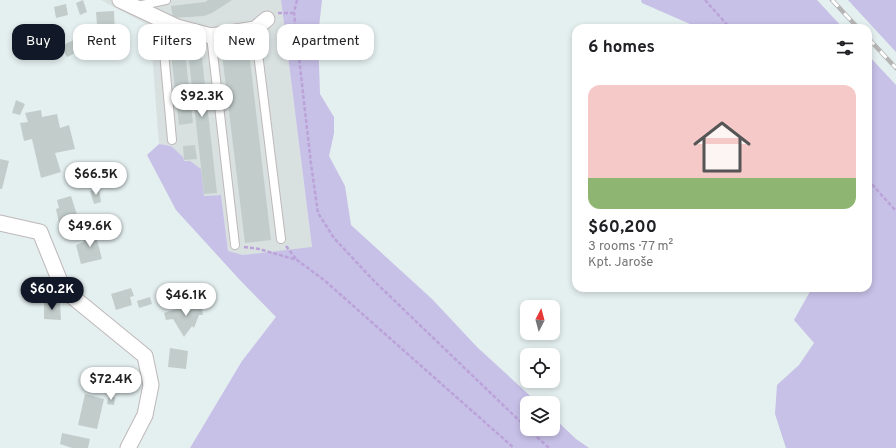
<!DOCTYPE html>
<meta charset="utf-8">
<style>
:root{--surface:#fff;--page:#f6f6f6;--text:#202124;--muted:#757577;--line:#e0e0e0;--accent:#111827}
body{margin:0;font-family:Overpass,sans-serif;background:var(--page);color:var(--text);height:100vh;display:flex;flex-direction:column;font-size:15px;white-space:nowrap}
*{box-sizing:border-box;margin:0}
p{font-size:13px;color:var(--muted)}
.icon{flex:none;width:22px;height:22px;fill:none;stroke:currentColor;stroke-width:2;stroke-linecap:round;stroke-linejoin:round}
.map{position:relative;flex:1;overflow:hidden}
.drawer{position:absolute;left:572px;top:24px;width:300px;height:268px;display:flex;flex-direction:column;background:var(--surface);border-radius:12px;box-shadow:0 2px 6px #0003}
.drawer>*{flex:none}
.top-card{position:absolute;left:12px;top:24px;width:380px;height:36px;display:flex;gap:8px}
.needle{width:26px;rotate:6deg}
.buttons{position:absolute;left:520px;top:300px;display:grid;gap:8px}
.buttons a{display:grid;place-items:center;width:40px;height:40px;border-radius:8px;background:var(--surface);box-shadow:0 2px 6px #0003;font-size:20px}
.price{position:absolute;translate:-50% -34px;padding:0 9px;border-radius:14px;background:#fff;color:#222;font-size:13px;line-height:26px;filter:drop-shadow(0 1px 2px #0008)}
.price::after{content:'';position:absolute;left:50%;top:24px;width:12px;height:9px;margin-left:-6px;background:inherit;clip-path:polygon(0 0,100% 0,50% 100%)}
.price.selected{background:var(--accent);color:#fff}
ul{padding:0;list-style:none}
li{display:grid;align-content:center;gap:8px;height:212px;padding:0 16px}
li+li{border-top:1px solid var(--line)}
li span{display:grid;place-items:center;height:124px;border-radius:12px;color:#555}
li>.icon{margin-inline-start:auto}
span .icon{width:72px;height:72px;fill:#fffc;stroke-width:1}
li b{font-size:17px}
h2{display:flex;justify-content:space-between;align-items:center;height:48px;padding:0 16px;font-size:17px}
.chip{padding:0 14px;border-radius:12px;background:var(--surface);box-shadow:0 2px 6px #0003;font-size:14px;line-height:36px}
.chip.selected{background:var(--accent);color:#fff}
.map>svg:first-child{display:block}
</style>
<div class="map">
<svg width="896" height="448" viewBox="0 0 896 448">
<rect width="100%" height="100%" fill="#e4efef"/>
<path fill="#d9e0e0" d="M101,0H281L312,248L243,255L228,251L221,195L204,196L183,161L171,146L159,144L150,26Z"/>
<path fill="#c7c0e7" d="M281,0H322L318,36L320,94L334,117V133L329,156L345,186L351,225L432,299L477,347L538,403H527V429H553V417L576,439L589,448H190L242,361L276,317L239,279L176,210L147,155L159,144L171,146L183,157L184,161H190L201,169L204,196L221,195L228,251L243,255L312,247Z
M641,0H817L843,28H694L690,24L642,3Z
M848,0H896V52Z
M868,55L896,85V448H786L775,414L777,385L799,365L814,343L794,320L812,288H868Z"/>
<path fill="#c2cdcb" d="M83,0L87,12L80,15L76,3Z
M208,0H232L212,13L204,16L173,18L171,6L205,2Z
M66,4L68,15L56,18L54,7Z
M114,11L115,35L98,37L96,12Z
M23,28L37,32L36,36L38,37L33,57L12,51L17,32L21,33Z
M78,38L84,49L67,57L61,46Z
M200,41L217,193L204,194L187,43Z
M184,43L193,123L179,125L170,44Z
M248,43L271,240L245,243L221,46Z
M16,100L25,104L20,115L12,113Z
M41,110L42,117L57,114L60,128L69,125L75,149L55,153L61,172L41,178L32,139L24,141L20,123L28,122L25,113Z
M195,145L197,159L184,160L183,146Z
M0,159L9,161L2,189H0Z
M99,189L101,202L94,204L90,191Z
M71,196L78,218L59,223L56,209L59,208L57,200Z
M101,230L103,239L97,240L102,259L81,264L76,245L84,242L82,235Z
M131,288L134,296L130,297L132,305L116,310L111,294Z
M150,297L152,304L139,308L137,301Z
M60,301L61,320L44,319V302Z
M201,301L203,315H199L194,328L192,326L184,337L173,319L166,320L164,313Z
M170,348L188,351L186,369L168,367Z
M85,394L104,399L97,429L78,425Z
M109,396L115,397L114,405L107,404Z
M62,433L90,439L88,448H72L60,444Z"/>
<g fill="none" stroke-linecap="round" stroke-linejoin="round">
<g stroke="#beb7b8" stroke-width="10">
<path id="lane" d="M137,6L166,0
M161,19L172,140
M255,29L281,239
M211,36L235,245"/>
</g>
<g stroke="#beb7b8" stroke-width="17">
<path id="street" d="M120,0L177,27L211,36L255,29L267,19
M0,223L40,232L63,289L145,356L151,385L145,415L128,448"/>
</g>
<path stroke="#bba3d9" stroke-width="2.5" stroke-dasharray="4 2" stroke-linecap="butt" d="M297,0L294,13L311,164L318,213L334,238L374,281L527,428
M705,0L730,28
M278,13H294
M868,180L896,211
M286,246L297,260
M244,247L259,249L297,260L324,280L514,448
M528,429L549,448"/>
<use href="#lane" stroke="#fff" stroke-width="8"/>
<use href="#street" stroke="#fff" stroke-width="15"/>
<g stroke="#b6b5b5" stroke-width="4.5">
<path id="rail" d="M832,0L858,28
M868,38L896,68"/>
</g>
<use href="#rail" stroke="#fff" stroke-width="3" stroke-dasharray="9" stroke-linecap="butt"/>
</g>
</svg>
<div class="buttons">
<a><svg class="needle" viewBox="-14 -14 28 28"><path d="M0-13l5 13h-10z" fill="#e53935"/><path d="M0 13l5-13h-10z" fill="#757577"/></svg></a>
<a><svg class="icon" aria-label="locate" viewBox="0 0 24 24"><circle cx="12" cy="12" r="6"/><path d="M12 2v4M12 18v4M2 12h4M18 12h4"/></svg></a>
<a><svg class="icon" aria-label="layers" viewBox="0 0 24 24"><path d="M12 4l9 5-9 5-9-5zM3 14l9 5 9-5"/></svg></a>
</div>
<b class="price" style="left:202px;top:118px">$92.3K</b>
<b class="price" style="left:96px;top:196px">$66.5K</b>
<b class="price" style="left:90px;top:248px">$49.6K</b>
<b class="price selected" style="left:52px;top:311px">$60.2K</b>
<b class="price" style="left:186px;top:317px">$46.1K</b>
<b class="price" style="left:111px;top:401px">$72.4K</b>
<div class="top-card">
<a class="chip selected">Buy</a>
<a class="chip">Rent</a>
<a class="chip">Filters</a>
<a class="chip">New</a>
<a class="chip">Apartment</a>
</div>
<section class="drawer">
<h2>6 homes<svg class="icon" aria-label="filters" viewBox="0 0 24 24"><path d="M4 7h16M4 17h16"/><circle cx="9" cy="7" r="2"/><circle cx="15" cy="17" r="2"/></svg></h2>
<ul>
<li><span style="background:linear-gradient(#f6c9c9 75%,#8fb573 0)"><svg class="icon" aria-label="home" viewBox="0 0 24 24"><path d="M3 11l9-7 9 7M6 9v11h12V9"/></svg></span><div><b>$60,200</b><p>3 rooms · 77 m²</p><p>Kpt. Jaroše</p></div></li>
</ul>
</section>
</div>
